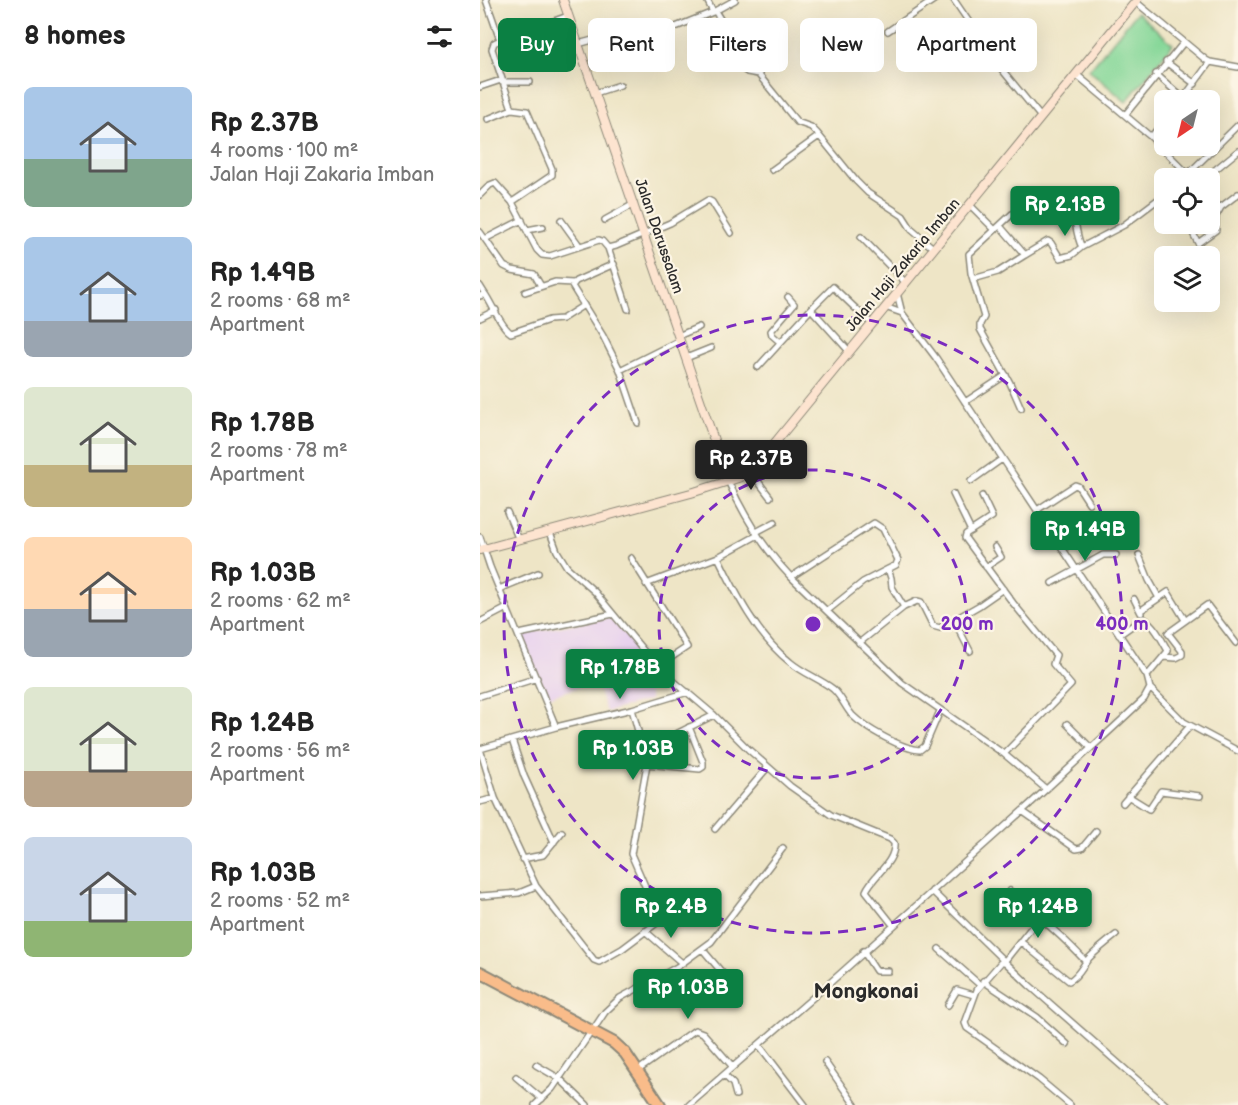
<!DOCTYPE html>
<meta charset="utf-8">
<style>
:root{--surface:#fff;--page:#f6f6f6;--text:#222;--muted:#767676;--accent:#0b8043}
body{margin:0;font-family:"Balsamiq Sans",sans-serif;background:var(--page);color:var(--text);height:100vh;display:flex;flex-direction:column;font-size:22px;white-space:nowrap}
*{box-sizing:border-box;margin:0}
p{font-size:20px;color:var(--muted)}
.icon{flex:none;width:33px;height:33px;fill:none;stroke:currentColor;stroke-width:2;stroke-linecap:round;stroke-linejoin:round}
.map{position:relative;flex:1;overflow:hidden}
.side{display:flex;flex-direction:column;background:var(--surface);width:480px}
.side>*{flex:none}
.hud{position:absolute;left:18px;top:18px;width:570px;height:54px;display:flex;gap:12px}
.needle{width:39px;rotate:215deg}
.tools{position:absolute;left:674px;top:90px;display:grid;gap:12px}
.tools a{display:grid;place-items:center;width:66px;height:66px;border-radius:9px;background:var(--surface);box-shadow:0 6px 24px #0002;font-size:30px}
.price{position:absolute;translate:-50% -51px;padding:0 14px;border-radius:6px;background:var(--accent);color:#fff;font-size:20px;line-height:39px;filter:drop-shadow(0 2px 3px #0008)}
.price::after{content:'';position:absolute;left:50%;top:36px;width:18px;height:14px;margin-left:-9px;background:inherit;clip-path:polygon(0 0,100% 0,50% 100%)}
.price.active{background:#222;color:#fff}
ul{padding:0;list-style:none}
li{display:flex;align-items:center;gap:18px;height:150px;padding:0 24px}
li span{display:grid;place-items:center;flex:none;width:168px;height:120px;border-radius:9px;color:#555}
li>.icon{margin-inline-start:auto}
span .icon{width:72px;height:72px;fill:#fffc;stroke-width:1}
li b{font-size:26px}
h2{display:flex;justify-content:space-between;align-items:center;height:72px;padding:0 24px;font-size:26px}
.chip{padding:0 21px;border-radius:9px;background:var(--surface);box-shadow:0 6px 24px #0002;font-size:21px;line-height:54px}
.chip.active{background:var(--accent);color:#fff}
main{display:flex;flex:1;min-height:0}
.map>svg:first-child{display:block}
</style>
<main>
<section class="side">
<h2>8 homes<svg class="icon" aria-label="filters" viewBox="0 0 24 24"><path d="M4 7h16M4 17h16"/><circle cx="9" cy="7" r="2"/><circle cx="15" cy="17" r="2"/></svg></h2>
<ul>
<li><span style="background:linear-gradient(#a9c7e8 60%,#7fa58c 0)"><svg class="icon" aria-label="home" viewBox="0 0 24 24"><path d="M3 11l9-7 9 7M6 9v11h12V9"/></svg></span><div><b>Rp 2.37B</b><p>4 rooms · 100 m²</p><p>Jalan Haji Zakaria Imban</p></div></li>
<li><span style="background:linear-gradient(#a9c7e8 70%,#9aa5b1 0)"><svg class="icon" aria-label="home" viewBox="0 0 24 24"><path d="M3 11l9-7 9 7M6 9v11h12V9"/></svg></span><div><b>Rp 1.49B</b><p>2 rooms · 68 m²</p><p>Apartment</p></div></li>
<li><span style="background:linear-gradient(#dfe7d0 65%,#c2b280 0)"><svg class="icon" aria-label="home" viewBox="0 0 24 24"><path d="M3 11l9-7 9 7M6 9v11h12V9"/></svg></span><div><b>Rp 1.78B</b><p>2 rooms · 78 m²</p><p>Apartment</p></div></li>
<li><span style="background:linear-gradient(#ffd9b3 60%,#9aa5b1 0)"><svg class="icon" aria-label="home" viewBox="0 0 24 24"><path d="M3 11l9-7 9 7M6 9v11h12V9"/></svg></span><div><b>Rp 1.03B</b><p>2 rooms · 62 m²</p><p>Apartment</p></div></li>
<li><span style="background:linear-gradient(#dfe7d0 70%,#b9a48a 0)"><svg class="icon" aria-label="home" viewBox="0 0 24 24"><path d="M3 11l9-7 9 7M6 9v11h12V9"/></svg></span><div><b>Rp 1.24B</b><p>2 rooms · 56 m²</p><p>Apartment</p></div></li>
<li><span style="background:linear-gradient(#c9d6e8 70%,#8fb573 0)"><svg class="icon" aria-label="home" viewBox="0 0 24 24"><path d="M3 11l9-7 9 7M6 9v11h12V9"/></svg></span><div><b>Rp 1.03B</b><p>2 rooms · 52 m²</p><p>Apartment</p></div></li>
</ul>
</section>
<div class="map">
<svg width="758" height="1105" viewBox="0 0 758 1105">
<rect width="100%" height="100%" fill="#fcf5e5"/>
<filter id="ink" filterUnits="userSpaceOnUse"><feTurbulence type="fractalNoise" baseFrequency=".0167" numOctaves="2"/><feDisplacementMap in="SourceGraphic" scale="12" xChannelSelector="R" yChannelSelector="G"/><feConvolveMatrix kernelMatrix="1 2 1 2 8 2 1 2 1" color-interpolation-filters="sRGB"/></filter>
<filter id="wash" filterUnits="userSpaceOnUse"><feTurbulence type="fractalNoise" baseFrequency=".008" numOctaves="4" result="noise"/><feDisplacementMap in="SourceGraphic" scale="24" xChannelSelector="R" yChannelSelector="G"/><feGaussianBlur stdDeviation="1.35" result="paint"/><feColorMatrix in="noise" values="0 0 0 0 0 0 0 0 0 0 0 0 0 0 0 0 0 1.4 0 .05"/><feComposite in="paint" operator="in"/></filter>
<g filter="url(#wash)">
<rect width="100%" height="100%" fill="#eee5c6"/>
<path fill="#e8d2ee" d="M131,617L176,671L164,674L170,700L126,712L116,682L67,697L41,634Z"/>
<path fill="#85d798" stroke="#588162" stroke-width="1.5" d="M657,12L693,44L646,102L609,70Z"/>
</g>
<g filter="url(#ink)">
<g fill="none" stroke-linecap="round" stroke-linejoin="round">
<g stroke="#8c8878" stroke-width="8">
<path id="street" d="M6,0L20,40L88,16
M227,0L233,12
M474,0L519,66L560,116
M656,2L726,60L730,62L758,67
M235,11L252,38L247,50L261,68L267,72L278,74L317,122L331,127L337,133L376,181L388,193L423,216L432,230L453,248
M408,31L454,0
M20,40L14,43L12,49L32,109L47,111L72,169V175L32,202L57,250L62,255L70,256L119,240L122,241L128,248L136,246L190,223L228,200L232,202L251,233
M98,44L146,31L188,30L233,12L255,0
M686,62L715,84
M676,74L704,99
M597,75L671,137L712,178
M22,82H50
M0,87L21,80
M115,93L140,85
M702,100L730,62
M645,115L704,42
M8,119L32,109
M671,137L684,121
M292,170L339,136
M708,174L758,125
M725,178L758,151
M0,195L10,185L15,183L32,202
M490,205L515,230
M741,207L758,194
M81,220L99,245
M125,220L154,204
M708,224L718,243L736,230V216L741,207L738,206L729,196
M47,230L63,227
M0,232L24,266L32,270L54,274L61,286
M381,237L425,282
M5,239L42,220
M128,248L148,309
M545,255L568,241L571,243L580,258L592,255L602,247L644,225L684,195
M134,264L96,281L92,286L123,336L140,370L200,340
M493,279L518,272L545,255L520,226
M0,286L5,294L0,296
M45,292L75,282L93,283
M5,294C12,304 21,327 31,333L69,320L82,319L104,305
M405,307L422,313
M331,309L353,287L392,324
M0,318L16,310
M198,336L219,327
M300,342L292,335L291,331L314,304L308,297
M206,358L231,348
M278,367L331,309L369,351
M140,370L158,423
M485,402L526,375
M541,408L530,383L500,329V324L504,317L491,273L489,254L532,214L585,194C597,203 593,232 602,247
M271,472L290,497
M248,481C264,516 285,550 311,577L422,683L524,754L566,789
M491,481L522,459
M473,494L491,531
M502,496L512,517L486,534L485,538L533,603L574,653L576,655L573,664L591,685L524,754
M557,510L595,485L598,486L609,503
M27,512L39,540
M70,532L77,551L87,567L115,592L177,667L234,715L268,749L310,786L351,815L410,839L414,843C416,862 393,875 386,891L413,925
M276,532L295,522
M278,535L238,557C256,594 277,636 310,662C323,673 340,679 353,689C361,696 365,707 372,715C385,728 422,749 440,750L445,746L460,711
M0,537L10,567L76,727L0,749
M578,542L607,528
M659,555L669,580L679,598
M151,558L207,647L177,667
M506,567L521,557L515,547
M311,577L394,523L403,529L418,560L416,565L408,569L411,578L412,587L424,607
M572,583L623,555H636
M166,584L238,557
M19,589L58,573
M654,599L661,613
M347,611L383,582L408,569
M660,611L688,592L705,620
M474,620L490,651
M0,622L27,608
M39,634L133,614
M639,635L663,618C674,624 682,640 688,651L667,676
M379,643L424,607L437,601L441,602L453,626L460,628L500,605L523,589
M684,657L696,658L702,655V651L688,633L727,605L756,643
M670,688L704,722L758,751
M0,696L57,678
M587,724L611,748
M76,727L152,709L208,692
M188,738L234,715
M32,740L44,776L74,842
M0,749L15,798L56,886L114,960L119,962L142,949L178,922L179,918L151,854L167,764L152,709
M167,764L220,769L223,767V762L209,727
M648,796L669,809L681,791L720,796
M0,802L15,798
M643,803L710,726
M542,811L596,849L602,848L616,831
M235,829L288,767
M42,859L63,855L82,832
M452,891L523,960L497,990L485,1023L487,1028L559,1079L590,1105
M530,891C555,915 583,935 606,962
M0,896L39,893L56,886
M165,931L202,963
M541,942L589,981C599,976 602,966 609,958C617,950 627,942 636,935
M459,949L500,985
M223,950L251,983
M383,951L396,971H408
M523,960L549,985L686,1105
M524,962L559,918L566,901
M503,981L557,1017L587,1044
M468,1005L477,990L494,995
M113,1030L125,1012L140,998L197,967L231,942L303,848
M279,1045L325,1105
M345,1062L375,1105
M56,1065L80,1079L107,1105
M157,1071L215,1030L223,1033L253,1067
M244,1075L253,1084L256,1095
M36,1077L62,1099
M55,1105L72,1089L109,1035
M209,1105L352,981L550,804L634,727L664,699L670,688L667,676L456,358L422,313L417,293"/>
</g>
<g stroke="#8c8878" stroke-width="10">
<path id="secondary" d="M83,0L248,481
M0,550L211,493L258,478L271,472L657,0"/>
</g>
<g stroke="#8c8878" stroke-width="14">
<path id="highway" d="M0,972L134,1043L145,1053L180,1105"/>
</g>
<use href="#street" stroke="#fff" stroke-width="5"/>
<use href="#secondary" stroke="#fde4d0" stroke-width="8"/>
<use href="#highway" stroke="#f9bc8a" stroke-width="10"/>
</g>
</g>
<g fill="none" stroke="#7b2cbf" stroke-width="3" stroke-dasharray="10 8">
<circle cx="333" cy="624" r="154"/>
<circle cx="333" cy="624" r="309"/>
</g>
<g text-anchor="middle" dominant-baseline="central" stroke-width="4.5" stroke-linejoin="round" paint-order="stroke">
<g font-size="15" fill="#2b2b2b" stroke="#fcf5e5">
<text transform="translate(179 236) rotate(71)">Jalan Darussalam</text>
<text transform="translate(423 265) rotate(-50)">Jalan Haji Zakaria Imban</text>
</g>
<g font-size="21" font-weight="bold" fill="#2b2b2b" stroke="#fcf5e5">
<text x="386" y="991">Mongkonai</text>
</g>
</g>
<circle cx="333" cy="624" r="9" fill="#7b2cbf" stroke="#fcf5e5" stroke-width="3"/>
<g font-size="18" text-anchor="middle" font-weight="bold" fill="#7b2cbf" stroke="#fcf5e5" stroke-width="4.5" stroke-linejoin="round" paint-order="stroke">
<text x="487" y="630">200 m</text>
<text x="642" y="630">400 m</text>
</g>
</svg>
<div class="tools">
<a><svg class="needle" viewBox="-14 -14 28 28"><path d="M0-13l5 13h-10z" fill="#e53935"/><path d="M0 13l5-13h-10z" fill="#767676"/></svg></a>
<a><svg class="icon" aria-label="locate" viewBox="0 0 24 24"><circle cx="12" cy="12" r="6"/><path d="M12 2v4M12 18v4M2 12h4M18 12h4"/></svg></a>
<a><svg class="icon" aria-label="layers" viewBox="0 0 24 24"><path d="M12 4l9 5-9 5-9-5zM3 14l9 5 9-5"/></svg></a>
</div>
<b class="price" style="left:585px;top:237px">Rp 2.13B</b>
<b class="price active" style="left:271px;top:491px">Rp 2.37B</b>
<b class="price" style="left:605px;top:562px">Rp 1.49B</b>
<b class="price" style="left:140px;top:700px">Rp 1.78B</b>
<b class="price" style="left:153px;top:781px">Rp 1.03B</b>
<b class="price" style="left:191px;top:939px">Rp 2.4B</b>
<b class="price" style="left:558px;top:939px">Rp 1.24B</b>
<b class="price" style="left:208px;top:1020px">Rp 1.03B</b>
<div class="hud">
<a class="chip active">Buy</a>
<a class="chip">Rent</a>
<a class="chip">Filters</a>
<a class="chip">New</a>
<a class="chip">Apartment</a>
</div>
</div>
</main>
